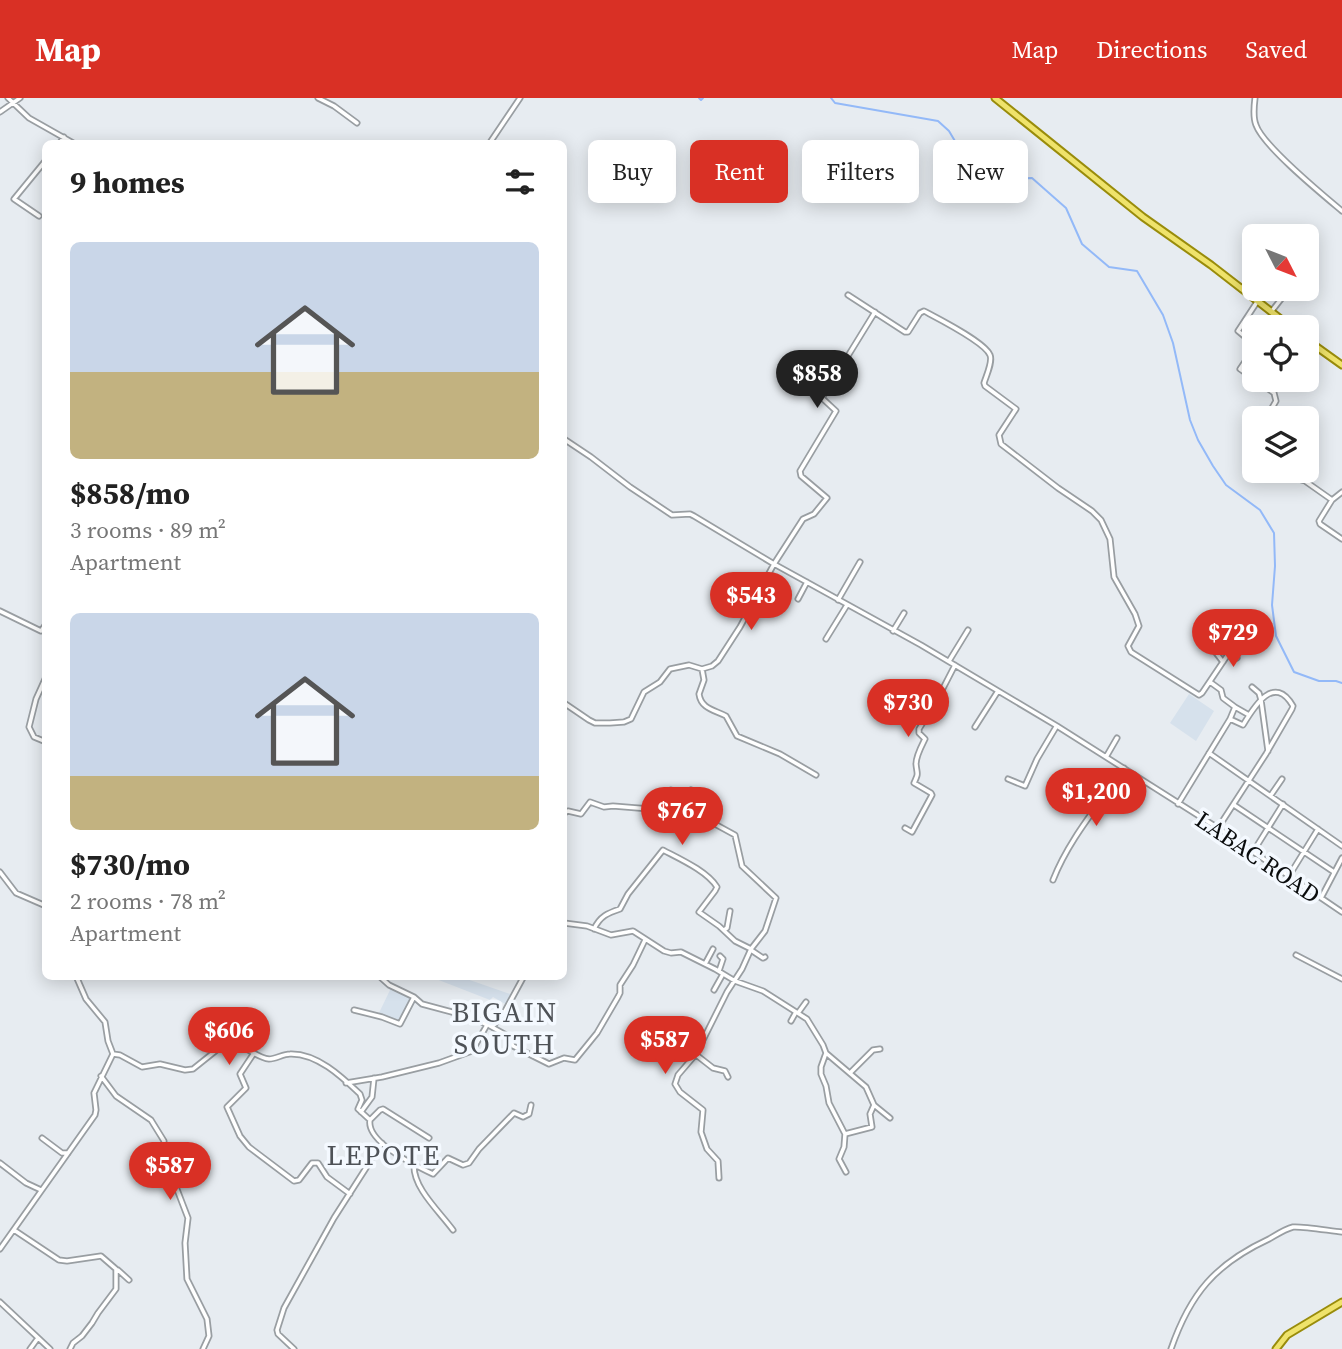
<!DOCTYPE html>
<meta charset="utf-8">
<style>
:root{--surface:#fff;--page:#f2f2f2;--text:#222;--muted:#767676;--accent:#d93025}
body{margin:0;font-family:"Source Serif 4",serif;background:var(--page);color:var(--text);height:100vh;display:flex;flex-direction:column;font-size:26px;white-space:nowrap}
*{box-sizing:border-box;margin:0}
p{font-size:23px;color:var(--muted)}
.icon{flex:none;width:38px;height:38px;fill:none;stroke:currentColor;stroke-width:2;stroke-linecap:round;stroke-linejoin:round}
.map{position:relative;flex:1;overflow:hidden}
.side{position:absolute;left:42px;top:42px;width:525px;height:840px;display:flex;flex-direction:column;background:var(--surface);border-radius:10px;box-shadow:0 4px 18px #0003}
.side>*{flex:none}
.guide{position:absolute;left:588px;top:42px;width:648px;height:63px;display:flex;gap:14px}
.needle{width:46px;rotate:132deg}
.fabs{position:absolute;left:1242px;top:126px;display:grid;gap:14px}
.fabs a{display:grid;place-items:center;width:77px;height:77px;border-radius:10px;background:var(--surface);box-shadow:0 4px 18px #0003;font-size:35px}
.price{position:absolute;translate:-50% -60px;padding:0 16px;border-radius:24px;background:var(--accent);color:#fff;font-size:23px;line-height:46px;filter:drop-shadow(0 2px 4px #0008)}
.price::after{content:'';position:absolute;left:50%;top:42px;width:21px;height:16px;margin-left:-10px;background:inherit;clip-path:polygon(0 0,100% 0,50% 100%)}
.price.selected{background:#222;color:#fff}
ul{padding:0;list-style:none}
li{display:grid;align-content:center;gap:14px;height:371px;padding:0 28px}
li span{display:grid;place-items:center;height:217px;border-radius:10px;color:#555}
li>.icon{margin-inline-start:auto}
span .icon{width:126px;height:126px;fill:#fffc;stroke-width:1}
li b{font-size:30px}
h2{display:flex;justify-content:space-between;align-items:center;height:84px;padding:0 28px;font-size:30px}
.chip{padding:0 24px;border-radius:10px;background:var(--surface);box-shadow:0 4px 18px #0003;font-size:24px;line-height:63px}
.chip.selected{background:var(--accent);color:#fff}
header{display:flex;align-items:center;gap:42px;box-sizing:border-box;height:98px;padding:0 35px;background:var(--accent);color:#fff}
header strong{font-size:33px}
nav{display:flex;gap:38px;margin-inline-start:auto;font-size:24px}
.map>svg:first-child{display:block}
</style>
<header>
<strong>Map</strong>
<nav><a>Map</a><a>Directions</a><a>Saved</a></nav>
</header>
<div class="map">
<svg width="1342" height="1251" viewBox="0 0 1342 1251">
<rect width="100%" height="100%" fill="#e7ecf1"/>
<path fill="#d6e1ec" d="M1189,596L1214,613L1196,643L1170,625Z
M431,879H461L513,897L507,907L493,899L490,902Z
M391,890L412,901L399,927L378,917Z"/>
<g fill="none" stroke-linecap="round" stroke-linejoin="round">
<path stroke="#93b9f8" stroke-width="2" d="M699,0L701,2L703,0
M831,0L835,5L938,23L949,33L965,60L980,74L999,81L1032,80L1066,110L1082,146L1109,169L1137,173L1163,217L1173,245L1190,322L1198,342L1213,368L1226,387L1260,412L1274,435L1275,468L1272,507L1276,538L1294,574L1319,583H1336L1342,585"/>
<g stroke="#999ea2" stroke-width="7">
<path id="minor" d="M8,0L29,20L75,46
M318,0L334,8L357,25
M1255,0C1254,8 1253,20 1256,27C1263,48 1323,97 1342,113
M0,14L20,0
M59,46L64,39
M489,46L520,0
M39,118L14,101L46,62
M1241,191L1255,175
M848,197L905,234H908L920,215L924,213C937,220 985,244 990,257C993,264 986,278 984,285L985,288L1016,311L999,337L1001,346L1058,390L1092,413L1101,422L1110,441L1114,479L1135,516L1139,528L1128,548L1131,554L1199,597L1202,595L1235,546
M1271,214L1289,191
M1255,247L1238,233L1257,204
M1255,249L1240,271L1274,295L1276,303L1266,320
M564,341L591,359L630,389L672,417L690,416L694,418L774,466L921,547L1057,628L1218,730L1342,814
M1270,373L1305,383L1332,402L1319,423L1320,426L1342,441
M1332,402L1342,394
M798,501L807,484
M838,502L860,464
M0,513L41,533L46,526
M893,533L904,515
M826,541L847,507
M1201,541L1210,547L1223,564
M1211,548L1225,526
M1230,554L1237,560
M949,563L968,532
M702,571L704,582L699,596C701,611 715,612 726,618L737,638L780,656L816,677
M46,579L36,601L29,629L34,639L46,644
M1252,589L1259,595L1261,602L1268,653
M564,605L589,622L595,625H610L624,624L631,621L644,594L660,584L670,571L689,567L702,571L712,568L718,563L740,529L774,466L803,421L814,416L827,400L801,378L800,373L836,313L822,300L875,214
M1235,609L1249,617
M975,629L998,593
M1209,655L1342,748
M1106,659L1117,640
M1008,681L1025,688L1037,661L1056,629
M1271,697L1282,681
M687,698L691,692
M1178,706L1230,621L1235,609L1223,600L1221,592L1210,584
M1234,707L1334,774
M564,715L568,713L581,716L590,704L604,709L613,708L650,711L658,706L671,692L678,694L689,700L701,709L706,718L713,725L735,737L742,768L776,800L765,833L751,851L742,871L727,894L696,956L678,977L675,986L680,994L703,1012L701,1034L707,1051L718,1063L719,1080
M698,724L704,715
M905,730L912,734L932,697L931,695L914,685C919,674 917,677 916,666C916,658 921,649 925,641L919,635V631L938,600L955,567
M1218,730L1266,656L1292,611L1293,608C1274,575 1254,609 1243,627L1230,621
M1253,754L1283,706
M0,774L16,795L46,808
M1289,778L1318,731
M1053,782C1069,741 1099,707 1124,670
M1321,800L1342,760
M564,825L587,828L611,837L633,833L664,853L671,855L681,854L715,871L735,883L763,893L807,921L823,947L826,955L821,969V976L826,988L829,1005L845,1036L844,1049L839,1061L846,1074
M594,831C600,818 608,815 620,811L628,796L663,752C680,761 707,773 717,789L715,793L699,814L719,828L735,843L751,851
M724,832L727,830L730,813
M751,852L763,860L765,859
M1296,857L1342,881
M705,866L713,851
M719,873L723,861L720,858
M76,878L86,901L105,924L108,943L113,956
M379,878L389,887L414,899L422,906L474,920L487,927
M714,892L723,876
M354,912L382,919L400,926L414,899
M798,915L806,904
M791,923L796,914
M490,928L508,938L513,948L549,966L564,960L575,962L597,935L618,899L620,895V887L633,867L645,842
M660,942L669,945H681L713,970L725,973L728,979
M254,955L240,976L246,990L227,1009L240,1038L249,1049L294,1083L299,1082L312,1065H318L327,1079L350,1096
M826,955L866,989L874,1007L890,1020
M850,975L873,952L880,951
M101,978L116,998L151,1022L164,1043L163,1055L188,1120L185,1145L187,1181L207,1221L209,1238L203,1251
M346,985L382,979L439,965L472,953L487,927H494L505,913L524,878
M361,1014L372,999L374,980
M370,1022L380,1012L383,1011L429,1040
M845,1036L872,1029L870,1016L874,1007
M42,1040L62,1055H68
M0,1065L26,1085L41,1092
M414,1067C413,1090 440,1114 453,1132
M14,1132L59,1162L67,1163L101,1158L116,1171V1191L98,1215L92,1225L82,1238L73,1245L70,1251
M0,1151L95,1017L96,1012L94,995L113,956L120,957L142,969L160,966L185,972L193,971L223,947C244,943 253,959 269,961C276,961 283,956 290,956C317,955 342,979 360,996L362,1002L358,1011L370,1022C366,1044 416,1068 433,1076L448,1060L463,1067L469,1065L479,1051L514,1015L523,1019L529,1016L531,1007
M118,1172L129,1182
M0,1204L50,1251
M30,1251L38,1240
M294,1251L278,1236L277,1232L284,1210L334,1120L382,1045
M1171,1251C1190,1196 1215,1166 1269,1141C1276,1137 1285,1131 1293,1129C1302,1128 1331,1133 1342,1134"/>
</g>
<g stroke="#998c0b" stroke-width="9">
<path id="major" d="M995,0L1143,119L1211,167L1291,229
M1307,242L1342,267
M1276,1251L1287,1237L1342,1204"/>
</g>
<use href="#minor" stroke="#fff" stroke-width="3.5"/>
<use href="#major" stroke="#efe36b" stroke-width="5"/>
</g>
<g text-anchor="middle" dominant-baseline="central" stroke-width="7" stroke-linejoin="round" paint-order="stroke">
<g font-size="24" fill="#0b0d0e" stroke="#f4f9ff">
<text transform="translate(1258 759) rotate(34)">LABAC ROAD</text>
</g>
<g font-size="28" letter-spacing="2" fill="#4e5257" stroke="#f4f9ff">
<text x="505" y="914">BIGAIN<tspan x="505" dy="32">SOUTH</tspan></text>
<text x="384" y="1057">LEPOTE</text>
</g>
</g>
</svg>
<div class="fabs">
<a><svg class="needle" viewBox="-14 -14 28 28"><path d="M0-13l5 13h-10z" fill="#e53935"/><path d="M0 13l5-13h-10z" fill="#767676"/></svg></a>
<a><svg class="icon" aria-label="locate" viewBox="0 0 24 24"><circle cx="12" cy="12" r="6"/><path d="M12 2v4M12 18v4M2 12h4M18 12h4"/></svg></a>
<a><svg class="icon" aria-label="layers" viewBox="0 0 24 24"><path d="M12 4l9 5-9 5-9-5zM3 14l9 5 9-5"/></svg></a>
</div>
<b class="price selected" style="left:817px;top:312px">$858</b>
<b class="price" style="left:751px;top:534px">$543</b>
<b class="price" style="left:1233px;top:571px">$729</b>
<b class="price" style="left:908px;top:641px">$730</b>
<b class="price" style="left:1096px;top:730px">$1,200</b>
<b class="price" style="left:682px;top:749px">$767</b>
<b class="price" style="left:229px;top:969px">$606</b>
<b class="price" style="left:665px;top:978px">$587</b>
<b class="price" style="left:170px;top:1104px">$587</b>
<div class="guide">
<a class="chip">Buy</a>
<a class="chip selected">Rent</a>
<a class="chip">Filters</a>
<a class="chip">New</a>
</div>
<section class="side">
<h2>9 homes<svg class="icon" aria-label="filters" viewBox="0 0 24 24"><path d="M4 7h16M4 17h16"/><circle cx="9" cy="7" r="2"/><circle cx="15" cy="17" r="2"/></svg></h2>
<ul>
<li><span style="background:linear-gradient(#c9d6e8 60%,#c2b280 0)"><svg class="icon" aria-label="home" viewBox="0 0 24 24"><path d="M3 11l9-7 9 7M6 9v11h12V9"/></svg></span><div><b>$858/mo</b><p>3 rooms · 89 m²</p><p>Apartment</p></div></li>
<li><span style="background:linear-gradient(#c9d6e8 75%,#c2b280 0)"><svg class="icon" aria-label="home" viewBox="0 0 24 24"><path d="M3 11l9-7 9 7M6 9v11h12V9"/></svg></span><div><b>$730/mo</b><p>2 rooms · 78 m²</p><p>Apartment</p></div></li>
</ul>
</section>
</div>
